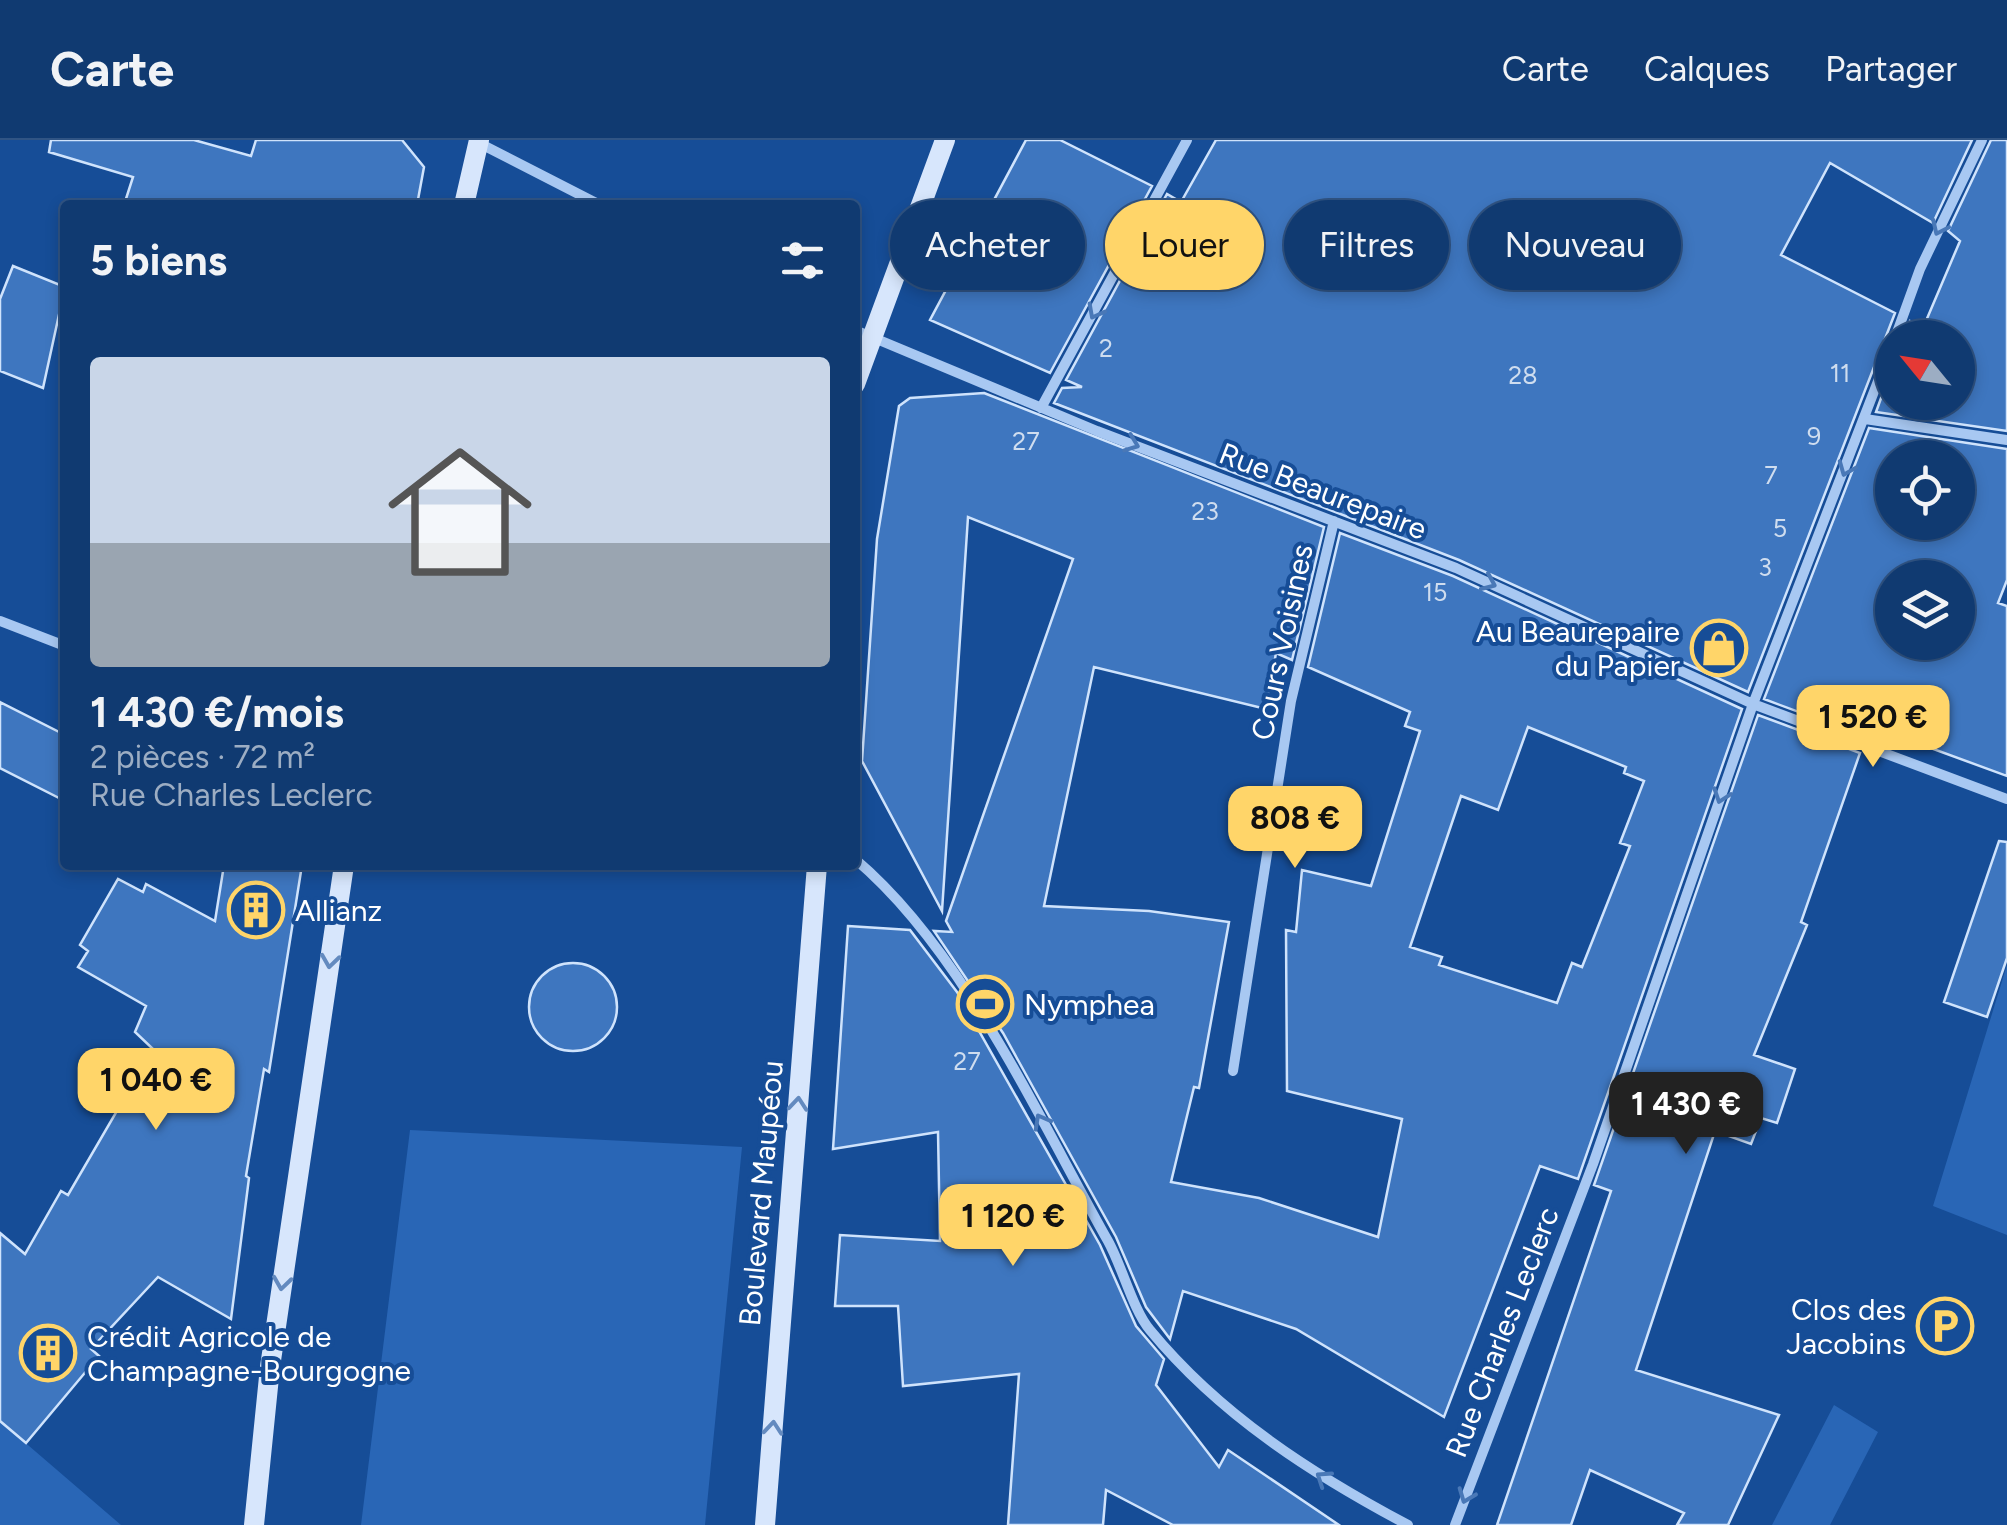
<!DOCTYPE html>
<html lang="fr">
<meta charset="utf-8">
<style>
:root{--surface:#103a71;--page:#194176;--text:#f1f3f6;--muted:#9cadc3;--line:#305484;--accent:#ffd569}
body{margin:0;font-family:Figtree,sans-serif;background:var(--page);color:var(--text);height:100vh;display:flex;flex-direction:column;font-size:38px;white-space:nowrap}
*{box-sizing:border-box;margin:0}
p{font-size:32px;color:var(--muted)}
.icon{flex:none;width:55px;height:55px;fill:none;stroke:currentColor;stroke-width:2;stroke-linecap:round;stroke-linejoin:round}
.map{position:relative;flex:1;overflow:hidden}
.details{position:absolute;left:60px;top:60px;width:800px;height:670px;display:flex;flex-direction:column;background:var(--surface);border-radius:10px;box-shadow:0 5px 15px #0003,0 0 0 2px var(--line)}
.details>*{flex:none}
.banner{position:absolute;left:890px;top:60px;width:950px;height:90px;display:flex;gap:20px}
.needle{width:65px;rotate:300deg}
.buttons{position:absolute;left:1875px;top:180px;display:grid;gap:20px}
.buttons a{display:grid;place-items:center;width:100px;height:100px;border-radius:50%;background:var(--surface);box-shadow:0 5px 15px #0003,0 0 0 2px var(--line);font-size:50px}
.price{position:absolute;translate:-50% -85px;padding:0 22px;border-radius:20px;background:var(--accent);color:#111;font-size:32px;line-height:65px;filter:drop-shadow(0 2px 5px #0008)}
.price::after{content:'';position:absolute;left:50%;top:60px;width:30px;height:22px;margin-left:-15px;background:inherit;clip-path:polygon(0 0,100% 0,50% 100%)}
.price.current{background:#222;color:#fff}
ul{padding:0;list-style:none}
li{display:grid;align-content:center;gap:20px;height:530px;padding:0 30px}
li+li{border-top:2px solid var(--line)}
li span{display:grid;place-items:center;height:310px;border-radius:10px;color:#555}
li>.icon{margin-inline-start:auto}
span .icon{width:180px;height:180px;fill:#fffc;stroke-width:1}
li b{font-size:42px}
h2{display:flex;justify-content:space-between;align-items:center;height:120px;padding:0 30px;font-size:42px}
.chip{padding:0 35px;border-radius:45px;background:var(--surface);box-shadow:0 5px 15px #0003,0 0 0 2px var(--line);font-size:35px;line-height:90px}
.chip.current{background:var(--accent);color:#111}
header{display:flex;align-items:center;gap:60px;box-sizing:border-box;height:140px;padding:0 50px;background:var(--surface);border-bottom:2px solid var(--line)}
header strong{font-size:48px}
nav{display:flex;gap:55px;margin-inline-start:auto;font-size:35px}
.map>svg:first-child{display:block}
</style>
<header>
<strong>Carte</strong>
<nav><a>Carte</a><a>Calques</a><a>Partager</a></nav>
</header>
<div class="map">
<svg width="2007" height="1385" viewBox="0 0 2007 1385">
<rect width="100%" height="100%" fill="#164d97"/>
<path fill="#2966b6" d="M2007,825V1095L1933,1066Z
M410,990L742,1007L705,1385H361Z
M1834,1265L1878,1292L1830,1385H1772Z
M0,1281L121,1385H0Z"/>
<path fill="#3e76bf" stroke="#cfe3fc" stroke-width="2.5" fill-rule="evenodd" d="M51,0H194L251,16L256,0H402L424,27L417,65H124L133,37L49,12Z
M1026,0H1060L1152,46L1050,233L930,180Z
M1216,0H1972L1933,83L1830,23L1781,115L1895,173L1748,552L1459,420L1054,263L1062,248L1082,247L1066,240L1167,54L1181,62Z
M1991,0H2007V291L1876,272L1892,228V262H1958V198H1904L1910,181L1923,188L1960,101L1948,91Z
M13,126L65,147L43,248L0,231V159Z
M984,253L1324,387L1292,520L1276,513L1266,569L1094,527L1044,766L1149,771L1229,782L1199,948L1194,947L1171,1042L1259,1058L1378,1097L1402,979L1287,951L1286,790L1296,792L1302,730L1371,746L1420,591L1405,586L1410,572L1308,527L1340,393L1453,436L1742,569L1578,1039L1540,1026L1444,1277L1296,1189L1183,1151L1170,1199L1146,1167L1116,1097L1003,893L934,791L952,792L946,781L1073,419L968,377L942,771L862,621L877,399L899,266L910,258ZM1528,587L1626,627L1624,633L1644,641L1620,703L1630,706L1582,827L1572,823L1557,863L1439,825L1442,817L1410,807L1461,656L1498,670Z
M1869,288L2007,309V440L1998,463L2007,466V636L1887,592L1869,589L1866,597L1764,559ZM1892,318H1958V382H1892ZM1892,438H1958V502H1892Z
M0,562L65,595V661L0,628Z
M1758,575L1860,613L1801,782L1807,785L1754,915L1795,929L1777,983L1761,978L1751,1004L1715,991L1636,1230L1779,1275L1728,1385H1677L1684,1373L1590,1330L1571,1385H1497L1611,1051L1594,1045Z
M1999,701L2007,702V818L1987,877L1944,862Z
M224,725H302L269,932L264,929L246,1036L249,1038L231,1179L158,1137L91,1209L99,1216L26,1303L0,1281V1093L25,1114L61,1051L68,1055L153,909L135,892L146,866L78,827L88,811L80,805L118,739L143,752L146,744L215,781Z
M848,786L910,790L957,852L1100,1105L1136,1186L1164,1219L1156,1245L1219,1327L1228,1310L1339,1385H1173L1106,1350L1103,1385H1008L1019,1234L903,1246L898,1166H835L840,1095L940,1101L938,992L833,1009Z
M529 867a44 44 0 1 1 88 0a44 44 0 1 1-88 0Z"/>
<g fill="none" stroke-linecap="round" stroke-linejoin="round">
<path stroke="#a8c8f2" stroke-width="10" d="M477,2L600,65
M855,190L1097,291L1456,428L1753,564L2007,659
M1895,198L1920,129L1982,0
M1041,268L1187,0
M1865,279L2007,300
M0,481L65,506
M855,719C963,810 1038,977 1108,1101C1122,1126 1133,1170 1150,1190C1220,1275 1312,1334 1408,1385
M1233,931L1291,561L1334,381
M1455,1385L1593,1024L1753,564L1892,205"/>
<path stroke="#d7e6fc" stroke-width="20" d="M464,65L479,0
M855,244L945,0
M254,1385L270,1227L344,725
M765,1385L817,725"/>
</g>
<defs><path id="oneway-chevron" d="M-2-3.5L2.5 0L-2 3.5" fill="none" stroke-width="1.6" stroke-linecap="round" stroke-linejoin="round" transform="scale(2.5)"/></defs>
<g stroke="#4978b7">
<use href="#oneway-chevron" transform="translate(1939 88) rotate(115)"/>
<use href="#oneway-chevron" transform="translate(1095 172) rotate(118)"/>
<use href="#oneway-chevron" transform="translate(1132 304) rotate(21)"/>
<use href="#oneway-chevron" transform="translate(1846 329) rotate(112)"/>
<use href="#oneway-chevron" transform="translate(1489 443) rotate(24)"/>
<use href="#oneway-chevron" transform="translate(1721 656) rotate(109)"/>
<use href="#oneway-chevron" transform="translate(1041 981) rotate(-119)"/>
<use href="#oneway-chevron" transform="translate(1323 1338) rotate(-146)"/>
<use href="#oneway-chevron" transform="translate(1466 1356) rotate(111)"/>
</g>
<g stroke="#638abf">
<use href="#oneway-chevron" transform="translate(330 821) rotate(98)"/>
<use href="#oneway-chevron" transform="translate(798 964) rotate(-85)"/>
<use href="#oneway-chevron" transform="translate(282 1143) rotate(98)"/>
<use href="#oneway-chevron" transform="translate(773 1288) rotate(-85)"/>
</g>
<defs>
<g id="shop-ring" transform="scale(2.875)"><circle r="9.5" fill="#164d97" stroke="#ffd569" stroke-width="1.5"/><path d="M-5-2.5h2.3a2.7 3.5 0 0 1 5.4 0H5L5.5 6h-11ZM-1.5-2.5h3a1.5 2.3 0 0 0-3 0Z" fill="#ffd569"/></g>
<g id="building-ring" transform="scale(2.875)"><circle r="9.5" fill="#164d97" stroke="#ffd569" stroke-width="1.5"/><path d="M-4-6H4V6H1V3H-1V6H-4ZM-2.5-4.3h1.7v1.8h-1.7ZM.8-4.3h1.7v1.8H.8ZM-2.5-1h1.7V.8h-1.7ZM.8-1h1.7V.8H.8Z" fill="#ffd569"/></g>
<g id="stadium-ring" transform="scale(2.875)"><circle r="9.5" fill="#164d97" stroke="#ffd569" stroke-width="1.5"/><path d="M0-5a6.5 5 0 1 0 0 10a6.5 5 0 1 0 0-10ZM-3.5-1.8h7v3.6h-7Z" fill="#ffd569"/></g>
<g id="parking-ring" transform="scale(2.875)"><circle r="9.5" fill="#164d97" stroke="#ffd569" stroke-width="1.5"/><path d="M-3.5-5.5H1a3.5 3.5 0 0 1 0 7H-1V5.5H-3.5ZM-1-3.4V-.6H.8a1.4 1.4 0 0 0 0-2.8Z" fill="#ffd569"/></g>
</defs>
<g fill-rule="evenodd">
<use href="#shop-ring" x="1719" y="508"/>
<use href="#building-ring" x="256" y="770"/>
<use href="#stadium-ring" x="985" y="864"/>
<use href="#parking-ring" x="1945" y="1186"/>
<use href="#building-ring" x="48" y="1213"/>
</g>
<g text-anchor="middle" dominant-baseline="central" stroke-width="8" stroke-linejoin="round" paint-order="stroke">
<g font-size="25" fill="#cfddef">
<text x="1106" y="208">2</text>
<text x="1840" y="233">11</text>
<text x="1523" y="235">28</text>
<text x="1814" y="296">9</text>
<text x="1026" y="301">27</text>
<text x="1771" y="335">7</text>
<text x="1205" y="371">23</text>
<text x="1780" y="388">5</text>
<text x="1765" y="427">3</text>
<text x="1435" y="452">15</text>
<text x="967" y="921">27</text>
</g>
<g font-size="30" fill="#fff" stroke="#164d97">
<text transform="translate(1323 351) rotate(21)">Rue Beaurepaire</text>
<text transform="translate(1282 502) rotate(-78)">Cours Voisines</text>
<text transform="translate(761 1053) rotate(-85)">Boulevard Maupéou</text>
<text transform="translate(1502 1192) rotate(-69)">Rue Charles Leclerc</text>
</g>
<g font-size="30" fill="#fff" stroke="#164d97" text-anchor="start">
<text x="1680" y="491" text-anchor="end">Au Beaurepaire<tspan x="1680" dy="34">du Papier</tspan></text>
<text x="295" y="770">Allianz</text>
<text x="1024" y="864">Nymphea</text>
<text x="1906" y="1169" text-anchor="end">Clos des<tspan x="1906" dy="34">Jacobins</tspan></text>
<text x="87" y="1196">Crédit Agricole de<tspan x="87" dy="34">Champagne-Bourgogne</tspan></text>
</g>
</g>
</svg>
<div class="buttons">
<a><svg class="needle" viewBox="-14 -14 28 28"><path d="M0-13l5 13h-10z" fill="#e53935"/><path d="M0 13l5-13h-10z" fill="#9cadc3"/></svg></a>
<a><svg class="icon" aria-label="locate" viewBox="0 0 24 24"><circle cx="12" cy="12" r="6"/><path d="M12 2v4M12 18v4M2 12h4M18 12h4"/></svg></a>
<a><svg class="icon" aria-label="layers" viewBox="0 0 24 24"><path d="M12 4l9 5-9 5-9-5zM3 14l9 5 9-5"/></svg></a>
</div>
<b class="price" style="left:1873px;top:630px">1 520 €</b>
<b class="price" style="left:1295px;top:731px">808 €</b>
<b class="price" style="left:156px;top:993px">1 040 €</b>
<b class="price current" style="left:1686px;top:1017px">1 430 €</b>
<b class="price" style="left:1013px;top:1129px">1 120 €</b>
<div class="banner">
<a class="chip">Acheter</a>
<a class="chip current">Louer</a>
<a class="chip">Filtres</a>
<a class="chip">Nouveau</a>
</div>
<section class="details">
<h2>5 biens<svg class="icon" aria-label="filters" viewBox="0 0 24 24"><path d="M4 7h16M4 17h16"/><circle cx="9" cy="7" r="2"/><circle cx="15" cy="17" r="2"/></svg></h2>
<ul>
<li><span style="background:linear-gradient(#c9d6e8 60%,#9aa5b1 0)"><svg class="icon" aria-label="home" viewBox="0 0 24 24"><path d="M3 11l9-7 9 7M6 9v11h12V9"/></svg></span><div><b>1 430 €/mois</b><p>2 pièces · 72 m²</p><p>Rue Charles Leclerc</p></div></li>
</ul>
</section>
</div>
